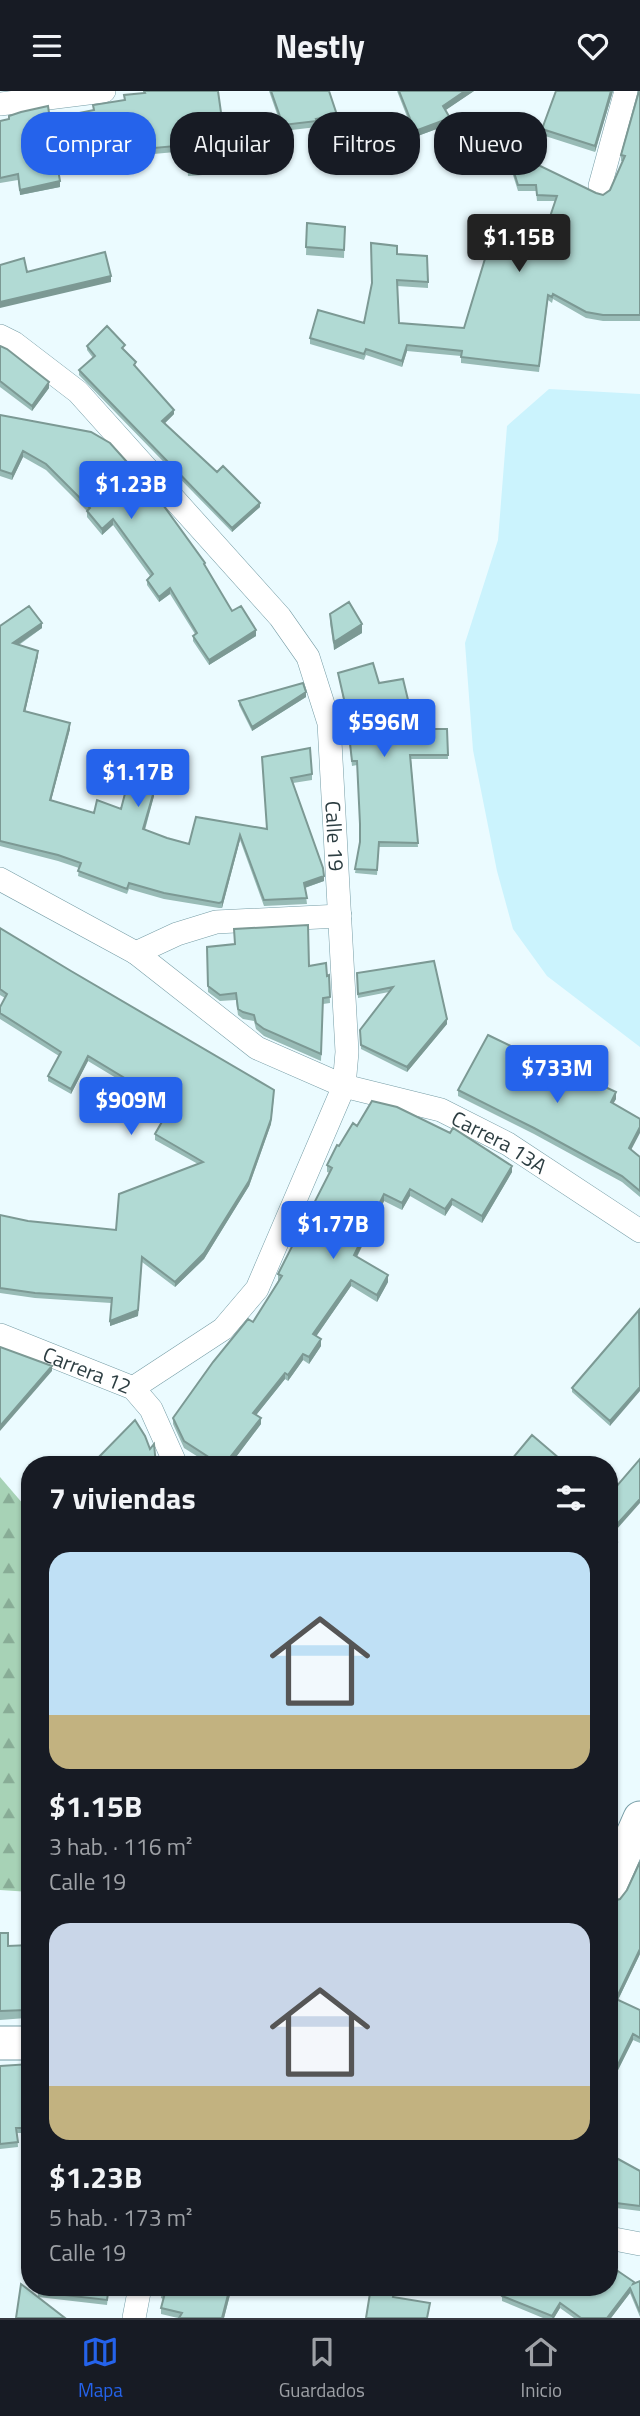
<!DOCTYPE html>
<html lang="es">
<meta charset="utf-8">
<style>
:root{--surface:#171b24;--page:#242831;--text:#f1f3f6;--muted:#9ea1a6;--line:#363941;--accent:#2563eb}
body{margin:0;font-family:"Titillium Web",sans-serif;background:var(--page);color:var(--text);height:100vh;display:flex;flex-direction:column;font-size:26px;white-space:nowrap}
*{box-sizing:border-box;margin:0}
p{font-size:23px;color:var(--muted)}
.icon{flex:none;width:38px;height:38px;fill:none;stroke:currentColor;stroke-width:2;stroke-linecap:round;stroke-linejoin:round}
.map{position:relative;flex:1;overflow:hidden}
.panel{position:absolute;left:21px;top:1365px;width:597px;height:840px;display:flex;flex-direction:column;background:var(--surface);border-radius:28px;box-shadow:0 2px 5px #0004}
.panel>*{flex:none}
.hud{position:absolute;left:21px;top:21px;width:598px;height:63px;display:flex;gap:14px}
.price{position:absolute;translate:-50% -60px;padding:0 16px;border-radius:7px;background:var(--accent);color:#fff;font-size:23px;line-height:46px;filter:drop-shadow(0 2px 4px #0008)}
.price::after{content:'';position:absolute;left:50%;top:42px;width:21px;height:16px;margin-left:-10px;background:inherit;clip-path:polygon(0 0,100% 0,50% 100%)}
.price.active{background:#222;color:#fff}
ul{padding:0;list-style:none}
li{display:grid;align-content:center;gap:14px;height:371px;padding:0 28px}
li span{display:grid;place-items:center;height:217px;border-radius:21px;color:#555}
li>.icon{margin-inline-start:auto}
span .icon{width:126px;height:126px;fill:#fffc;stroke-width:1}
li b{font-size:30px}
h2{display:flex;justify-content:space-between;align-items:center;height:84px;padding:0 28px;font-size:30px}
.tag{padding:0 24px;border-radius:28px;background:var(--surface);box-shadow:0 2px 5px #0004;font-size:24px;line-height:63px}
.tag.active{background:var(--accent);color:#fff}
header{display:flex;justify-content:space-between;align-items:center;height:91px;padding:0 28px;background:var(--surface);font-size:32px;font-weight:700}
.tab-bar{display:flex;justify-content:space-around;align-items:center;height:98px;border-top:2px solid var(--line);background:var(--surface);font-size:19px;color:var(--muted)}
.tab-bar a{display:grid;justify-items:center;gap:4px}
.tab-bar .active{color:var(--accent)}
.map>svg:first-child{display:block}
</style>
<header><svg class="icon" aria-label="menu" viewBox="0 0 24 24"><path d="M4 6h16M4 12h16M4 18h16"/></svg>Nestly<svg class="icon" aria-label="heart" viewBox="0 0 24 24"><path d="M12 20l-8-8c-3-5 5-10 8-4 3-6 11-1 8 4z"/></svg></header>
<div class="map">
<svg width="640" height="2227" viewBox="0 0 640 2227">
<defs>
<pattern id="forest-firs" width="22" height="20" patternUnits="userSpaceOnUse" patternTransform="scale(1.75)"><rect width="22" height="20" fill="#a7d2b6"/><path d="M5 1l3.5 6h-7zM16 11l3.5 6h-7z" fill="#88ac96"/></pattern>
</defs>
<rect width="100%" height="100%" fill="#ebfbff"/>
<path fill="#cbf3fd" d="M549,298L640,303V956L547,885L513,838L497,780L473,659L465,552L498,449L507,335Z"/>
<path fill="url(#forest-firs)" d="M0,1386L30,1421V1801L0,1799Z"/>
<g fill="none" stroke-linecap="round" stroke-linejoin="round">
<g stroke="#769da6" stroke-width="24">
<g id="minor">
<path d="M0,13L104,0"/>
<path d="M600,95L626,0"/>
<path id="s1" d="M0,245L14,252L78,301L280,526L308,566L329,632L347,961L344,995L257,1198L223,1238L133,1297"/>
<path id="s2" d="M0,788L136,862L257,957L344,995L441,1019L508,1053L640,1140"/>
<path d="M136,862L177,843L216,831L340,825"/>
<path id="s3" d="M0,1244L133,1297L151,1318L176,1374"/>
<path d="M609,2147L640,2153"/>
<path d="M134,2227L140,2196"/>
</g>
</g>
<g stroke="#769da6" stroke-width="35">
<path id="secondary" d="M609,1797L640,1727
M0,1952H30"/>
</g>
<use href="#minor" stroke="#fff" stroke-width="23"/>
<use href="#secondary" stroke="#fff" stroke-width="33"/>
</g>
<path fill="#98bbb6" d="M143,0H218L225,50L232,77V82L188,85L186,60L132,65L131,57L57,72L60,96L20,104L18,89L0,92V30L50,28L93,19V14L124,9V4L144,2Z
M269,0H329L337,24V30L317,33V36L283,40Z
M397,0H474L445,19L450,33L415,46Z
M556,0H613L595,61L542,44V38Z
M640,0V230H603L586,227L553,208L552,212L548,209L539,281L461,272V265L407,260L402,276L366,264L364,269L310,253V247L364,232L397,163L428,191V197L397,195L399,232L464,237L538,161L555,110H537L536,100H518L507,65V59L596,102L603,104L610,99L623,70H621V64Z
M307,132L345,136L344,167L306,164Z
M0,255L49,297L32,320L0,296Z
M87,255L125,259H124L136,275L135,276L174,323L164,333L217,381L260,416L232,441L79,284V279L93,267L87,259Z
M0,324L205,476L232,520L256,545L209,574L193,550V545L195,543L170,503L159,511L147,494V489L150,485L113,434L102,444L87,426V420L46,379L23,366L12,389L0,385Z
M330,523L362,542L334,559L330,532Z
M0,535L42,537L19,554L38,565L25,621L70,638L51,709L94,722L121,718L154,705L145,739L167,747L189,753L267,738L262,671L312,683V689L293,692L324,790L305,797L307,813L264,815L240,749L222,817H219L164,808L129,798L127,803L78,785L79,777L58,770L0,755Z
M338,582L379,592L415,638H447L448,668H411L418,756H379L377,784L355,782L360,751V736L357,674L352,675L346,622Z
M306,606L252,640L239,614V610Z
M0,837L274,1005L271,1033L249,1095L204,1168L175,1196L142,1171L138,1225L110,1235L111,1212L35,1207L0,1202V1124L28,1130L116,1139L198,1073L155,1049V1043L169,1019L88,970L71,1003L48,990V985L59,965L0,928V916L5,907L0,904Z
M207,856L309,875L327,885L329,884L330,912L323,913L321,970L264,945L256,938L254,930L243,928L238,924L236,909L220,910L208,901Z
M434,870L447,933L407,981L361,958L360,939L389,901L358,907L357,882Z
M565,981L592,987L591,990L616,1008L613,1012L631,1059L640,1066V1106L622,1091L534,1043L458,1005V999Z
M357,1035L512,1081L482,1132L452,1114L445,1125L410,1105L402,1119L384,1110L357,1166L388,1191L377,1211L351,1195L316,1245L321,1255L309,1273L303,1269L288,1290L285,1288L256,1324L261,1333L230,1374H211L184,1357L173,1333V1327L253,1231L278,1190V1183L330,1082L327,1081V1074L339,1055Z
M640,1220L610,1335L572,1301V1297Z
M627,1799L640,1863L618,1909L640,1919V1952L633,1949L609,1997V1811L620,1808Z
M0,1842L8,1855L30,1854V1905H26V1927L0,1929Z
M30,1973V2042H17L18,2056L0,2058V1975Z
M609,2063L640,2080V2120L616,2117L609,2112Z
M640,2190V2226L630,2202L611,2227H574L560,2217L554,2227H543L502,2210V2205L634,2192Z
M109,2196L107,2214L38,2206V2201Z
M162,2196H232L224,2227H178L161,2223V2217L163,2208L161,2207Z"/>
<path fill="#7c9994" d="M465,0H474L443,21V15Z
M611,0H613L595,61V55Z
M450,27V33L415,46V40Z
M131,51V57L56,72V67Z
M60,90V96L20,104V99Z
M111,185V191L0,217V211Z
M407,254V260L402,276V270Z
M49,291V297L32,320V315Z
M174,319V323L162,335V330Z
M23,360V366L12,389V383Z
M260,412V416L232,441V437Z
M113,428V434L102,444V438Z
M170,497V503L159,511V506Z
M42,532V537L13,557V552Z
M362,533V542L334,559V551Z
M256,539V545L209,574V569Z
M38,560V565L24,626V620Z
M306,601V606L252,640V636Z
M70,632V638L50,714V709Z
M154,700V705L143,744V738Z
M240,744V749L222,817V811Z
M324,785V790L304,797V792Z
M447,928V933L407,981V976Z
M88,965V970L71,1003V998Z
M274,999L271,1033L249,1095L204,1168L175,1196V1191Z
M616,1001V1008L611,1017V1011Z
M640,1036V1042L629,1063V1057Z
M512,1075V1081L482,1132V1125Z
M410,1098V1105L402,1119V1112Z
M384,1103V1110L354,1171V1164Z
M452,1108V1114L445,1125V1118Z
M142,1166L138,1225L110,1235V1230Z
M388,1184V1191L377,1211V1204Z
M351,1189V1195L313,1250V1243Z
M321,1248V1255L309,1273V1266Z
M303,1263V1269L288,1290V1284Z
M52,1275V1280L0,1340V1335Z
M285,1282V1288L253,1328V1322Z
M640,1296V1300L610,1335V1330Z
M261,1327V1333L230,1374H224Z
M640,1408V1412L609,1447V1442Z
M617,1451V1455L609,1465V1460Z
M640,1858V1863L616,1913V1908Z
M633,1943V1949L609,1997V1992Z
M230,2196H232L224,2227H222Z
M630,2197V2202L611,2227H607Z
M560,2212V2217L554,2227H552Z"/>
<path fill="#b1dad4" stroke="#7c9994" stroke-width="2" d="M144,0H218L225,50H229L232,77L188,79L186,54L132,59L131,51L56,67L60,90L20,99L18,83L0,87V30L9,28V25L21,21L48,15L50,28L94,19L93,14L125,9L124,4L145,2Z
M271,0H329L337,24L316,28L317,30L283,34Z
M399,0H465L443,15L450,27L415,40Z
M556,0H611L595,55L542,38Z
M639,0H640V224H603L586,221L553,203L552,206L548,204L539,275L461,266L462,260L407,254L402,270L366,258L364,263L310,247L318,219L364,232L372,192L371,152L397,155V163L427,165L428,191L397,189L399,232L464,237L491,148L538,161L557,105L537,104L536,94H518L507,59L596,102L603,104L610,99L625,65L621,64Z
M307,132L345,136L344,159L306,156Z
M105,161L111,185L0,211V174L24,167L27,181Z
M107,235L125,254L122,257L136,271L134,274L174,319L162,330L217,381L223,375L260,412L232,437L79,279L95,265L87,255Z
M0,255L7,258L49,291L32,315L0,290Z
M0,324L91,341L110,352L153,400L205,472L204,473L232,520L241,515L256,539L209,569L193,545L197,542L170,497L159,506L147,489L153,483L113,428L102,438L87,420L90,417L46,373L23,360L12,383L0,379Z
M349,511L362,533L334,551L330,523Z
M29,515L42,532L13,552L38,560L24,620L70,632L50,709L94,722L97,709L121,718L128,691L154,700L143,738L167,747L189,753L196,726L267,738L262,666L310,657L312,683L291,687L323,777L324,785L304,792L307,807L264,809L240,744L222,811L219,812L164,802L129,792L127,798L78,780L81,772L58,764L0,750V535Z
M373,572L379,592L403,588L415,638H447L448,664H410L418,752L379,751L377,779L355,778L360,751V733L357,670H352L346,617L338,582Z
M303,592L306,601L252,636L239,610Z
M308,834L309,875L326,872L327,885L329,884L330,906L323,907L321,963L264,938L256,932L254,924L243,921L238,918L236,902L220,904L208,895L207,856L235,853L234,838Z
M0,837L71,880L274,999L271,1028L249,1090L204,1162L175,1191L142,1166L138,1219L110,1230L112,1207L35,1202L0,1197V1124L28,1130L116,1139L119,1103L203,1071L155,1043L171,1015L88,965L71,998L48,985L61,961L0,922V916L7,903L0,898Z
M434,870L447,928L407,976L361,954L360,939L393,896L358,903L357,882Z
M488,944L521,960L522,959L565,981L572,969L592,981L588,988L616,1001L611,1011L640,1028V1036L629,1057L640,1066V1100L622,1085L534,1037L458,999Z
M372,1010L397,1016L450,1042L453,1037L512,1075L482,1125L452,1108L445,1118L410,1098L402,1112L384,1103L354,1164L388,1184L377,1204L351,1189L313,1243L321,1248L309,1266L303,1263L288,1284L285,1282L253,1322L261,1327L224,1374H221L184,1350L173,1327L213,1271L248,1228L253,1231L282,1185L278,1183L332,1077L327,1074L337,1054L339,1055L353,1032L357,1035Z
M639,1219L640,1296L610,1330L572,1297Z
M0,1256L52,1275L0,1335Z
M135,1329L145,1345L150,1358L154,1353L156,1374H95V1370Z
M532,1344L567,1374H507Z
M640,1368V1408L609,1442V1404Z
M609,1444L617,1451L609,1460Z
M640,1771V1858L616,1908L640,1919V1947L633,1943L609,1992V1811L620,1808L627,1799Z
M0,1842H8V1855L30,1854V1896H26V1919L0,1920Z
M30,1973V2037H16L18,2051L0,2053V1975Z
M609,2063L640,2080V2115L616,2112L609,2107Z
M609,2174L634,2191L633,2193L640,2190V2221L630,2197L607,2227H581L560,2212L552,2225L502,2205L506,2196H609Z
M21,2193L65,2227H16Z
M39,2196H109L107,2209L38,2201Z
M162,2196H230L222,2227H179L182,2222L161,2217L165,2202L161,2201Z
M371,2196H395L393,2206L430,2212L427,2227H366Z"/>
<g text-anchor="middle" dominant-baseline="central" stroke-width="6" stroke-linejoin="round" paint-order="stroke">
<g font-size="21" fill="#2d3e42" stroke="#fff">
<text stroke="none"><textPath href="#s1" startOffset="630">Calle 19</textPath></text>
<text stroke="none"><textPath href="#s2" startOffset="570">Carrera 13A</textPath></text>
<text stroke="none"><textPath href="#s3" startOffset="94">Carrera 12</textPath></text>
</g>
</g>
</svg>
<b class="price active" style="left:519px;top:183px">$1.15B</b>
<b class="price" style="left:131px;top:430px">$1.23B</b>
<b class="price" style="left:384px;top:668px">$596M</b>
<b class="price" style="left:138px;top:718px">$1.17B</b>
<b class="price" style="left:557px;top:1014px">$733M</b>
<b class="price" style="left:131px;top:1046px">$909M</b>
<b class="price" style="left:333px;top:1170px">$1.77B</b>
<div class="hud">
<a class="tag active">Comprar</a>
<a class="tag">Alquilar</a>
<a class="tag">Filtros</a>
<a class="tag">Nuevo</a>
</div>
<section class="panel">
<h2>7 viviendas<svg class="icon" aria-label="filters" viewBox="0 0 24 24"><path d="M4 7h16M4 17h16"/><circle cx="9" cy="7" r="2"/><circle cx="15" cy="17" r="2"/></svg></h2>
<ul>
<li><span style="background:linear-gradient(#bfe0f5 75%,#c2b280 0)"><svg class="icon" aria-label="home" viewBox="0 0 24 24"><path d="M3 11l9-7 9 7M6 9v11h12V9"/></svg></span><div><b>$1.15B</b><p>3 hab. · 116 m²</p><p>Calle 19</p></div></li>
<li><span style="background:linear-gradient(#c9d6e8 75%,#c2b280 0)"><svg class="icon" aria-label="home" viewBox="0 0 24 24"><path d="M3 11l9-7 9 7M6 9v11h12V9"/></svg></span><div><b>$1.23B</b><p>5 hab. · 173 m²</p><p>Calle 19</p></div></li>
</ul>
</section>
</div>
<nav class="tab-bar">
<a class="active"><svg class="icon" aria-label="map" viewBox="0 0 24 24"><path d="M3 6l6-2 6 2 6-2v14l-6 2-6-2-6 2zM9 4v14M15 6v14"/></svg>Mapa</a>
<a><svg class="icon" aria-label="saved" viewBox="0 0 24 24"><path d="M7 4h10v16l-5-4-5 4z"/></svg>Guardados</a>
<a><svg class="icon" aria-label="home" viewBox="0 0 24 24"><path d="M3 11l9-7 9 7M6 9v11h12V9"/></svg>Inicio</a>
</nav>
